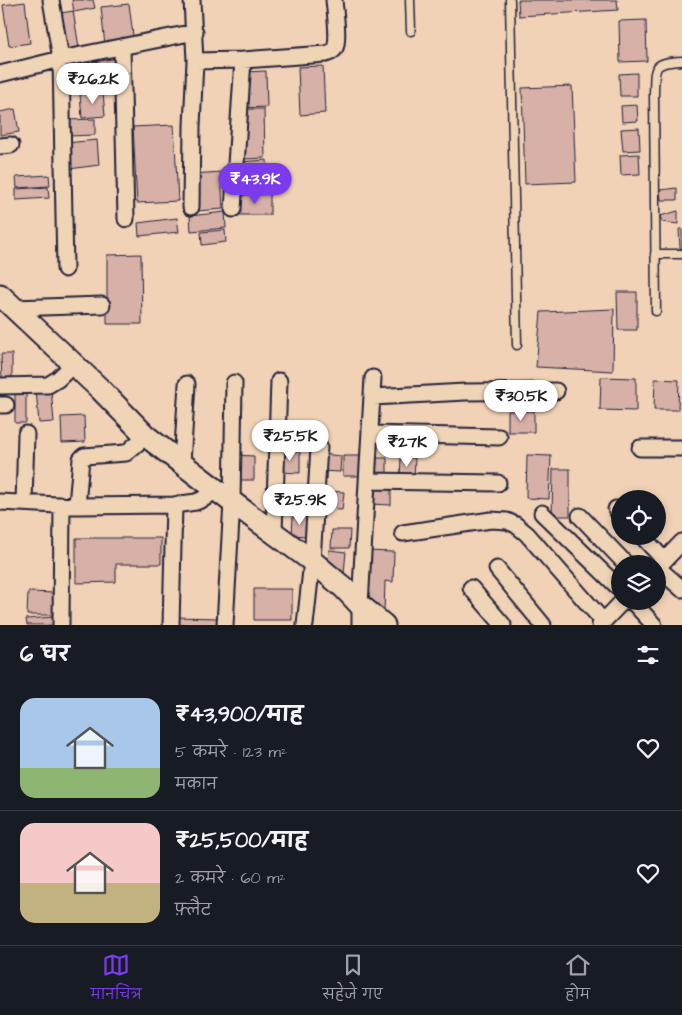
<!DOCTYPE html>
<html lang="hi">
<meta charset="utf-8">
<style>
:root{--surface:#171b24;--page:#20242c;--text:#f1f3f6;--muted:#9ea1a6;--line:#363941;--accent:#7c3aed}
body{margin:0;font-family:"Architects Daughter","Playpen Sans Deva",sans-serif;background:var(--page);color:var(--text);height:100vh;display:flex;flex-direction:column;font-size:19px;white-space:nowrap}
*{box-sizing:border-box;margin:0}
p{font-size:16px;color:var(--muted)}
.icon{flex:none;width:28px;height:28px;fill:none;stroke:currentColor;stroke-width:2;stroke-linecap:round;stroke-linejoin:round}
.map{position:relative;height:625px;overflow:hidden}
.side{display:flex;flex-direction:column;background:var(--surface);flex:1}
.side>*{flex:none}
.controls{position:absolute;left:611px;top:490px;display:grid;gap:10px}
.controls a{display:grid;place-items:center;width:55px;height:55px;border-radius:50%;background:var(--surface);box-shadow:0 2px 8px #0003;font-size:25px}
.price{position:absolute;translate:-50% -42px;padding:0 11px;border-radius:18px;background:#fff;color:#222;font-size:16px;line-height:32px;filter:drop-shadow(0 1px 2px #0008)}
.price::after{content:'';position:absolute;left:50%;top:30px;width:15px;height:11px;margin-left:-8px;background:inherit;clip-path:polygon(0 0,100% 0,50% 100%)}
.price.active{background:var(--accent);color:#fff}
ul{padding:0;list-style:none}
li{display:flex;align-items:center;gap:15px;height:125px;padding:0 20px}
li+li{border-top:1px solid var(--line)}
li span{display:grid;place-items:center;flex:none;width:140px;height:100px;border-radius:15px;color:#555}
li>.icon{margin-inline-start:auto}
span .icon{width:60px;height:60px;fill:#fffc;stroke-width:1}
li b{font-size:21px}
h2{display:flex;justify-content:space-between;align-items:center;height:60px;padding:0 20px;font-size:21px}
.tabs{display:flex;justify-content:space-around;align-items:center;height:70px;border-top:1px solid var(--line);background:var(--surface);font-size:14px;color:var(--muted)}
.tabs a{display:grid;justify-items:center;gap:2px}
.tabs .active{color:var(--accent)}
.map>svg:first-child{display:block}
</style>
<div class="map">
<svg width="682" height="625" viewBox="0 0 682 625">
<rect width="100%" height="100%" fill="#f1d2b7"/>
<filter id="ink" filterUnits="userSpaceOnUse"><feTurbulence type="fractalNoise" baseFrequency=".02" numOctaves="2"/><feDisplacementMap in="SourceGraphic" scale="10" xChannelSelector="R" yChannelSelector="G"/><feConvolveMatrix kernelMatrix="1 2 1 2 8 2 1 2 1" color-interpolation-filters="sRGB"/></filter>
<g filter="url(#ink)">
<path fill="#d7b0a7" stroke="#22223b" d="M72,0H93L95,8L74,12Z
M518,0H617L618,10L519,16Z
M25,2L30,43L9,46L3,5Z
M129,4L134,43L105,46L101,7Z
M73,11L80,53L68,55L61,13Z
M646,20L647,61L620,62L619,21Z
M117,58V78L95,81V62Z
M93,66L92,84L66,89L65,71Z
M323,66L325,113L300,115L298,67Z
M266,71L267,107L242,108L244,72Z
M637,73V96H620L619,74Z
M572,86L576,182L525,184L522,88Z
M103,92L105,116L82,118L80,94Z
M637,105L638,121L622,122L621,106Z
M15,109L19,132L0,135V112Z
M243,109H264L265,158L244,159Z
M95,119V135L69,136L68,120Z
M174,125L178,201L137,203L133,127Z
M639,128L640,150L623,151L621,129Z
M97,140L99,165L69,169L66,143Z
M639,154L640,174L621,175L620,155Z
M267,160L269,190L242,193L239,162Z
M221,172L223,209L196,211L193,174Z
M49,175L50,186L17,188L16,177Z
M48,187L49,198L16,200V189Z
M677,188V200H661L660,190Z
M270,194V215H240V195Z
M678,211V224L662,222L660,216Z
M225,212L226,228L191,231L190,216Z
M177,218L179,232L139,236L138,223Z
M679,229H682V249H680Z
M225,230L226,242L202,245L201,232Z
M141,254L142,324H107V255Z
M617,292H637V330H618Z
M614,309L613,371L536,367L541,312Z
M1,354H12V384H2Z
M601,377L636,378V411L600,410Z
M655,379L679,380L678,410H654Z
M15,386H26V423H15Z
M51,389L54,422L39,423L36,390Z
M508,411H534V432H508Z
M84,416L85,442L62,443L61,417Z
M280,451L300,452V473L279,472Z
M321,454L341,456L340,472L320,471Z
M233,455L254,456V480H233Z
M527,455L551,456L549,499L526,498Z
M343,456H364L363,476H343Z
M401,457L415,458L414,479H400Z
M371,458H387V480L371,479Z
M553,469H570V516H552Z
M369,485L391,486V505L369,504Z
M325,491L344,492L342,510L324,509Z
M293,516H308L307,536L292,535Z
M332,530H350L349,548H331Z
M76,538H161V564H116V582L76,583Z
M329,550L346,552L344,573L327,572Z
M365,551L394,552L393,582L385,581L384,614L363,602Z
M254,589H292V620H254Z
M28,592L56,593L55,615H27Z
M55,617L56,625H27L26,619Z
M173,617L221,618V625H173Z"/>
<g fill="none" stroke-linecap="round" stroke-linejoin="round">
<g stroke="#22223b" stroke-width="11">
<path id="lane" d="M410,0L411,31
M510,0L517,345
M655,254H682
M656,311L654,95C655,68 651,62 682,61"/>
</g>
<g stroke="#22223b" stroke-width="19">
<path id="street" d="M51,0L61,59L65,269
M122,47L126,219
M195,61L243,60L326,54C330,53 333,52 335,48C339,39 335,11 334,0
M0,74L61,59L195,32
M0,146L11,145
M191,207L192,126L195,61L192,0
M233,209L243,60
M14,308L102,305
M0,386L48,385L58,379L74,364
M373,397L465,392L556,391
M0,405H6
M371,434L499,437
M640,448H682
M182,463L187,384
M368,481L498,483
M0,502L77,506L174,505L196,502L205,498L215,490
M24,503L26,434
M77,506L81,459L84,456L126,453L146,436
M616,509L620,514
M542,513L620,589
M580,516L626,564
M274,532L279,381
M403,533L491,520L507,521L516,525L527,534L603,621
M642,536L664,560
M658,567L682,542
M658,568L682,589
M497,569L543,625
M471,588L503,625
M632,601L654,625
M61,625L62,505
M171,625L174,505
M225,625L232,502L234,383
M305,625L312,561L319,447
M360,625V605L373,378
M600,625L623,601"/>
</g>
<g stroke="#22223b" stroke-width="25">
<path id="secondary" d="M0,295L99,388L146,436L232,502L312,561L344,588L360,605L384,625"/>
</g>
<use href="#lane" stroke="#efd4b6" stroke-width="8"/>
<use href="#street" stroke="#efd4b6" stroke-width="15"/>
<use href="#secondary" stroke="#efd4b6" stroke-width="21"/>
</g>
</g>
</svg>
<div class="controls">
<a><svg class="icon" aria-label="locate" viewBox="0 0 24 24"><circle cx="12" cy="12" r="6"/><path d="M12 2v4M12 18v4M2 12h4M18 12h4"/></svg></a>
<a><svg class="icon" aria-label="layers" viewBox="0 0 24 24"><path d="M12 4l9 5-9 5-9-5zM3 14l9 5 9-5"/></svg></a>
</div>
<b class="price" style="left:93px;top:105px">₹26.2K</b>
<b class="price active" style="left:255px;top:205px">₹43.9K</b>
<b class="price" style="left:521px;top:422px">₹30.5K</b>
<b class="price" style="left:290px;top:462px">₹25.5K</b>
<b class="price" style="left:407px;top:468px">₹27K</b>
<b class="price" style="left:300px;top:526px">₹25.9K</b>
</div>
<section class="side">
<h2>6 घर<svg class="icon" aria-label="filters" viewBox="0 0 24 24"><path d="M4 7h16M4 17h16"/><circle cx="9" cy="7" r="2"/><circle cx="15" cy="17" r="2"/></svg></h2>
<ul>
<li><span style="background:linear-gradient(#a9c7e8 70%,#8fb573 0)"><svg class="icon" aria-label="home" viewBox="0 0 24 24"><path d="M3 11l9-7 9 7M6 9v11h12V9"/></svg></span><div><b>₹43,900/माह</b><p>5 कमरे · 123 m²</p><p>मकान</p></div><svg class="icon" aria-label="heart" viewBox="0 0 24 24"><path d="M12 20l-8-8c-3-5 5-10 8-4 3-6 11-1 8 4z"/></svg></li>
<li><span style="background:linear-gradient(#f6c9c9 60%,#c2b280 0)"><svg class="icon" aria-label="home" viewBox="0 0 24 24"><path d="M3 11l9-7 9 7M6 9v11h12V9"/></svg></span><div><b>₹25,500/माह</b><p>2 कमरे · 60 m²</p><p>फ़्लैट</p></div><svg class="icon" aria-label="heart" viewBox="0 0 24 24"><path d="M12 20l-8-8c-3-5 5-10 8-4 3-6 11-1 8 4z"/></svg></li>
</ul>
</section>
<nav class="tabs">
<a class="active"><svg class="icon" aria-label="map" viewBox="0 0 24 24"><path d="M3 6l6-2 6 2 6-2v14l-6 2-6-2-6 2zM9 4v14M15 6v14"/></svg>मानचित्र</a>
<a><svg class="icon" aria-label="saved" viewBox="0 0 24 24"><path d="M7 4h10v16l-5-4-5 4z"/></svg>सहेजे गए</a>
<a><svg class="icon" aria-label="home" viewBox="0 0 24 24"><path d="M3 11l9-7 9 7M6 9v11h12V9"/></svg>होम</a>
</nav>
